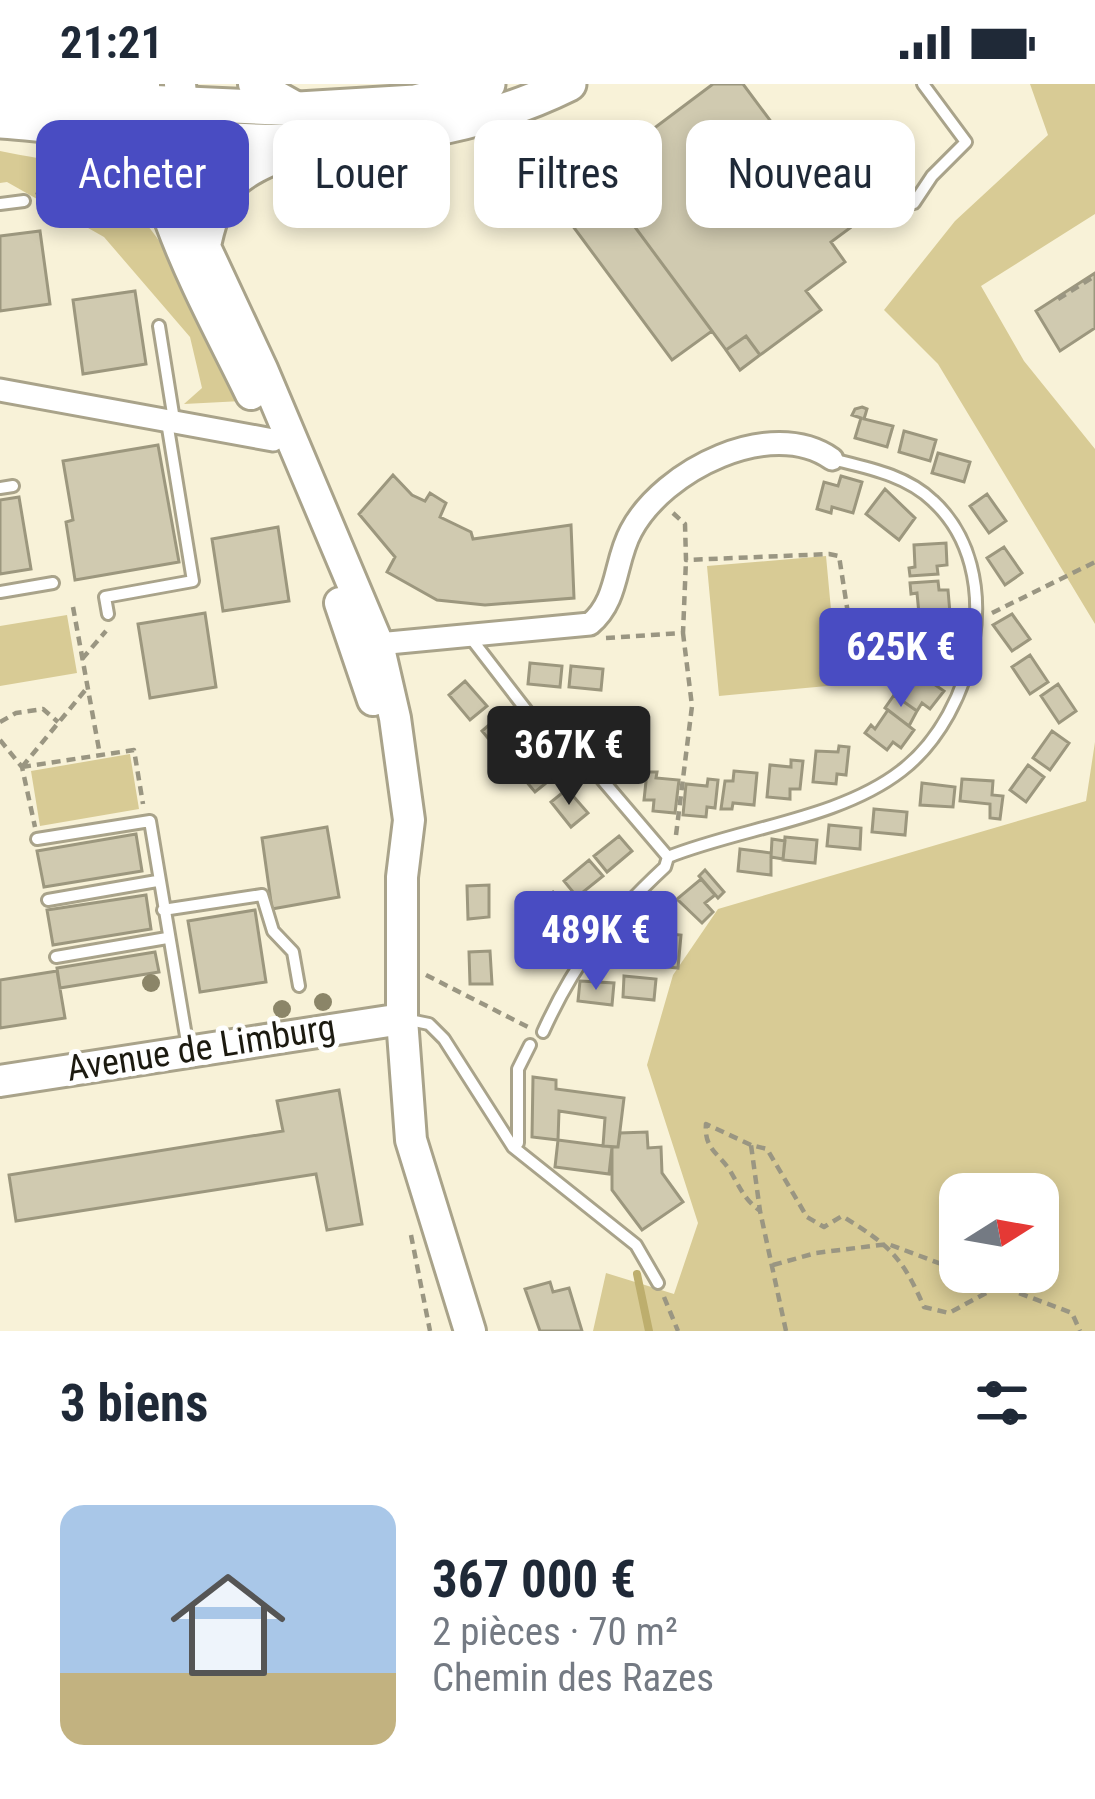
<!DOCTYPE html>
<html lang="fr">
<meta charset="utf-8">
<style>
:root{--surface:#fff;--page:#f2f2f3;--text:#1f2937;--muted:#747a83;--accent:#494cc2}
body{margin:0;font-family:"Roboto Condensed",sans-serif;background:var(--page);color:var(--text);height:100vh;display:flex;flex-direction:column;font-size:45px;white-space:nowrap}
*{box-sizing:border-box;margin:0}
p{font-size:39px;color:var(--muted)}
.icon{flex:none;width:66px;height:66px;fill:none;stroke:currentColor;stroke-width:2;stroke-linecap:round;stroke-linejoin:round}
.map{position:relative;height:1247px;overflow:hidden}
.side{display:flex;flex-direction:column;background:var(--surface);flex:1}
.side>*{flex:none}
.guide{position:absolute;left:36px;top:36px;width:1023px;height:108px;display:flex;gap:24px}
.needle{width:78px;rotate:79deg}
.controls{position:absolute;left:939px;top:1089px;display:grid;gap:24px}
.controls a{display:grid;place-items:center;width:120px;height:120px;border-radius:24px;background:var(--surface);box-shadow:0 6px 18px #0003;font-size:60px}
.price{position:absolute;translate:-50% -102px;padding:0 27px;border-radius:12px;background:var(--accent);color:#fff;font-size:39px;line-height:78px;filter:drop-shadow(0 3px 6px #0008)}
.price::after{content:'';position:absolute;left:50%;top:72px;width:36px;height:27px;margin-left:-18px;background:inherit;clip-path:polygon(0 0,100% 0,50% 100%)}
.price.current{background:#222;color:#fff}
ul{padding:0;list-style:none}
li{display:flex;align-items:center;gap:36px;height:300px;padding:0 60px}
li span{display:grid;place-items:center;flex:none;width:336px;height:240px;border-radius:24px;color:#555}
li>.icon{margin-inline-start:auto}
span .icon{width:144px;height:144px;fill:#fffc;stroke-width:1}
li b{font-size:51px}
h2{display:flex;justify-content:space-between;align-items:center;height:144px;padding:0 60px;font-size:51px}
.pill{padding:0 42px;border-radius:24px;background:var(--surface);box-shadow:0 6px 18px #0003;font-size:42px;line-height:108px}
.pill.current{background:var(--accent);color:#fff}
.status{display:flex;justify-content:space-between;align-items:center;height:84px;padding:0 60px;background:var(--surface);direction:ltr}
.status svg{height:33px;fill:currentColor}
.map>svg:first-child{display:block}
</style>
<div class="status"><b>21:21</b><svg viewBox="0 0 49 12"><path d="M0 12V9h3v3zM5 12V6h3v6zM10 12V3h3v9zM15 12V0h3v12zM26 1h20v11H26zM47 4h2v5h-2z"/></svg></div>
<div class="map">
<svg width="1095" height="1247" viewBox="0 0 1095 1247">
<rect width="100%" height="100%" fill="#f8f2d8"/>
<path fill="#d8cb95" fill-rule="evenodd" d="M1030,0H1095V130L981,202L1024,277L1095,365V540L938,280L884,226L955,137L1048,51Z
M0,67C26,73 57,75 81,86C166,127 202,238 242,317L184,320L202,304L190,253L104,153L7,98L0,99Z
M826,472L838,601L719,612L707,482Z
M67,531L77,589L0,602V542Z
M1095,658V1247H593L606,1189L674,1210L698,1139L647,981L673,891L718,825L1086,717ZM960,1110H1038V1188H960Z
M130,670L139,725L40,742L31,687Z"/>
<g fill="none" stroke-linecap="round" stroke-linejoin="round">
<path stroke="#bdae6d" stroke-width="8" d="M637,1190L649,1247"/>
</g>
<path fill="#d0cab0" stroke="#9c977e" stroke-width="3" d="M713,0H743L778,47L760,60L788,96L805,83L850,144L831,158L845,178L806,207L821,226L760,271L746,252L726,266L609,108L647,79L633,60Z
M778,47L784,55L775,62L790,81L799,75L805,83L788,96L760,60Z
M633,60L647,79L609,108L712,247L672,276L555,118Z
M40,147L50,220L0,227V152Z
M1095,189V244L1060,267L1036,227Z
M135,207L146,280L83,290L73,216Z
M746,252L760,271L740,286L726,266Z
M862,323L867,325L864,335L893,342L887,363L855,354L861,334L852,331L855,325Z
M904,347L936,356L930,377L899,368Z
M158,361L179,478L75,496L66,438L73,436L63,377Z
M938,369L970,378L964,398L932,389Z
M393,391L412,411L425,417L430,409L446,419L440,433L471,448L473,455L571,441L574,514L485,521L437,516L387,488L395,473L359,430Z
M841,392L862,398L853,429L832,423L831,429L817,425L824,398L838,402Z
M885,405L915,434L899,456L866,430Z
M987,410L1006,437L989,449L970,422Z
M19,413L31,485L0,490V416Z
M278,443L289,517L223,527L212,455Z
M946,459L947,481L937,482L938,490L910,492L909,484L915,483L914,461Z
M1004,463L1022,489L1005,501L987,474Z
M938,497L939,506H948L950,529L919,530L917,509L911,510L910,499Z
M205,529L216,603L150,614L138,540Z
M1012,530L1030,555L1012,567L993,541Z
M952,537L954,560L944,561L945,570L916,572L915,562H922L921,540Z
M1030,571L1048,598L1030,610L1012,583Z
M530,579L562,582L560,603L528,600Z
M571,582L603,585L601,606L569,603Z
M918,589L944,607L930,625L922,619L917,627L894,611L900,603L904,607Z
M465,597L487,622L470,636L449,611Z
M1058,600L1076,627L1059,639L1041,612Z
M894,611L917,627L909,642L885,624Z
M888,626L914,646L901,664L893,658L887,666L865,649L871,641L875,645Z
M497,634L519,658L503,672L482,647Z
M614,637L636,639L633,681L611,679V668H602L604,639Z
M1052,647L1069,659L1050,686L1033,674Z
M839,662L849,663L846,691L837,690L836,700L813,698L816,667L838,668Z
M530,670L551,695L535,708L514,683Z
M791,676L803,677L800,705H790V715L767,713L770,681L791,683Z
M1028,681L1044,693L1026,718L1010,706Z
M734,687L757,689L754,721L733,719L732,725H721L725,697H733Z
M647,688H657L656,694L679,696L675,729L653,727L654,716H644Z
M708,695L718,696L715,724L707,723L706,733L683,731L686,700L707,702Z
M962,695L993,697L992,711L1003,712L1000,735L990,734V720L960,717Z
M922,699L955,703L953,723L920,721Z
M567,705L588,729L571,743L551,718Z
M874,725L907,728L905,751L872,748Z
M829,741L861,744L860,765L827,762Z
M327,743L339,813L272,825L262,754Z
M136,750L142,787L44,803L37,767Z
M619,752L632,767L607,788L594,772Z
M785,753L817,756L815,779L783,776Z
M772,755L785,757L783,775L771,773Z
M740,765L771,769V791L738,787Z
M589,776L603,792L577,813L564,797Z
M705,786L724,808L718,814L699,792Z
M701,795L715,811L705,819L713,828L702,839L677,815Z
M489,801V833L468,835L467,802Z
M553,808L567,824L542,845L528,829Z
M146,811L151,845L53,861L47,826Z
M255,826L266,898L200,908L188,837Z
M660,849L681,851L678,884L657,882Z
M490,867L492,900H470L469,868Z
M155,868L159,888L60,904L57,884Z
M57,887L65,934L0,944V896Z
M624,892L656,895L654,916L623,913Z
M580,897L614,899L612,921L578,917Z
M533,993L556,996V1005L624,1014L618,1063L603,1062L605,1034L559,1027L558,1056L532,1053Z
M339,1006L362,1140L327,1146L316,1090L16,1137L9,1091L283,1047L277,1017Z
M647,1048L648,1064L661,1063L662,1089L683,1118L642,1146L612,1106V1063H618L620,1049Z
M558,1056L612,1063L609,1090L555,1083Z
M550,1198L553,1208L569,1204L582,1247H540L525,1205Z"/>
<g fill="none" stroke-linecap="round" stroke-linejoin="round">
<g stroke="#a9a38a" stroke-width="16">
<path id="lane" d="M914,119L932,92L966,58L923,0
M0,120L24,117
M159,242L174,336
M0,404L13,402
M0,508L53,499
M108,530L105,513L193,497L167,338
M470,553L527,627L593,685L668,773
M37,755L150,737L188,964
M48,816L157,797
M163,826L262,811L273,847L293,868L299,902
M56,873L167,854
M405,935L429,940L444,955L513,1063L636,1161L658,1199
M543,948C575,877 608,836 665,783L668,773C740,744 839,735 901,687C976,630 1009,487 933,417C906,391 868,384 832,375
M513,1063L518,1059V985L530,961"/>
</g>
<g stroke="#a9a38a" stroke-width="27">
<path id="street" d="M0,306L273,356
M378,560L590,540C619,516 614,478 631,447C663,386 771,332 832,375"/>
</g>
<g stroke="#a9a38a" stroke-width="36">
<path id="secondary" d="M144,0C143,111 204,213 251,310
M180,0L191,116L205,163L262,285L378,560L395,634L409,736L402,793V935L411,1056L470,1247
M254,0L299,25
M206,157C221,89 248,87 306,60
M340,519L373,616
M0,997L402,935"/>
</g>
<g stroke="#a9a38a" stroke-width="39">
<path id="primary" d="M0,4L144,18L299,25L415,18L488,0
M0,37C191,52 389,89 569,0"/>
</g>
<path stroke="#9a9682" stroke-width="4.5" stroke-dasharray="9 6" stroke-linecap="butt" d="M36,111L70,94L76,72
M1058,215L1095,192
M673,429L685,440L686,476L829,470L839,472L849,536L882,542L957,534
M73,523L100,671
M992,529L1095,478
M606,554L683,549L686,476
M82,575L106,547
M0,638L16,629L43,625L58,638
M0,656L22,683L35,743
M22,683L134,666L143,720
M22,683L87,604
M676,751L692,622L683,549
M426,891L528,943
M751,1061L706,1040C704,1064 717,1068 729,1085C740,1103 743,1114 760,1127
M411,1151L430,1247
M773,1181L816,1169L888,1160L960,1187
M963,1188L1072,1229L1080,1247
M664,1213L678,1247
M786,1247L760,1127L751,1061L767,1065L807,1133L824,1143L842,1132C889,1161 902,1172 924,1223L949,1229L999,1202"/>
<use href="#lane" stroke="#fff" stroke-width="10"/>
<use href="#street" stroke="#fff" stroke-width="21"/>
<use href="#secondary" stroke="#fff" stroke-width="30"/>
<use href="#primary" stroke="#fff" stroke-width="33"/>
</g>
<g fill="#8b8568">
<circle cx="151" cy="899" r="9"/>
<circle cx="323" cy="918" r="9"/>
<circle cx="282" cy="925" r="9"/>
</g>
<g text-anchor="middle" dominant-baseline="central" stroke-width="10" stroke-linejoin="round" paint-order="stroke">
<g font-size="36" fill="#1c1a10" stroke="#fff">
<text transform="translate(201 964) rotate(-9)">Avenue de Limburg</text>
</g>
</g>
</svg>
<div class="controls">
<a><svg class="needle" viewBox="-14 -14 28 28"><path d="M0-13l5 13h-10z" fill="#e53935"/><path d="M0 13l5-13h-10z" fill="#747a83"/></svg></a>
</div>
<b class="price" style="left:901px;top:626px">625K €</b>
<b class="price current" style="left:569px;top:724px">367K €</b>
<b class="price" style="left:596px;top:909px">489K €</b>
<div class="guide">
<a class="pill current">Acheter</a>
<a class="pill">Louer</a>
<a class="pill">Filtres</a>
<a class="pill">Nouveau</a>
</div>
</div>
<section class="side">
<h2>3 biens<svg class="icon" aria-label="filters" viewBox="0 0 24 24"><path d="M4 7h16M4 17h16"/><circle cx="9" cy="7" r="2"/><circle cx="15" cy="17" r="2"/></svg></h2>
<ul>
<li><span style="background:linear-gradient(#a9c7e8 70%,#c2b280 0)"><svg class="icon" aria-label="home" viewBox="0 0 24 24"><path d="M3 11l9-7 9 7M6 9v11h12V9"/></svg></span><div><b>367 000 €</b><p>2 pièces · 70 m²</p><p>Chemin des Razes</p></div></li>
</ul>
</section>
